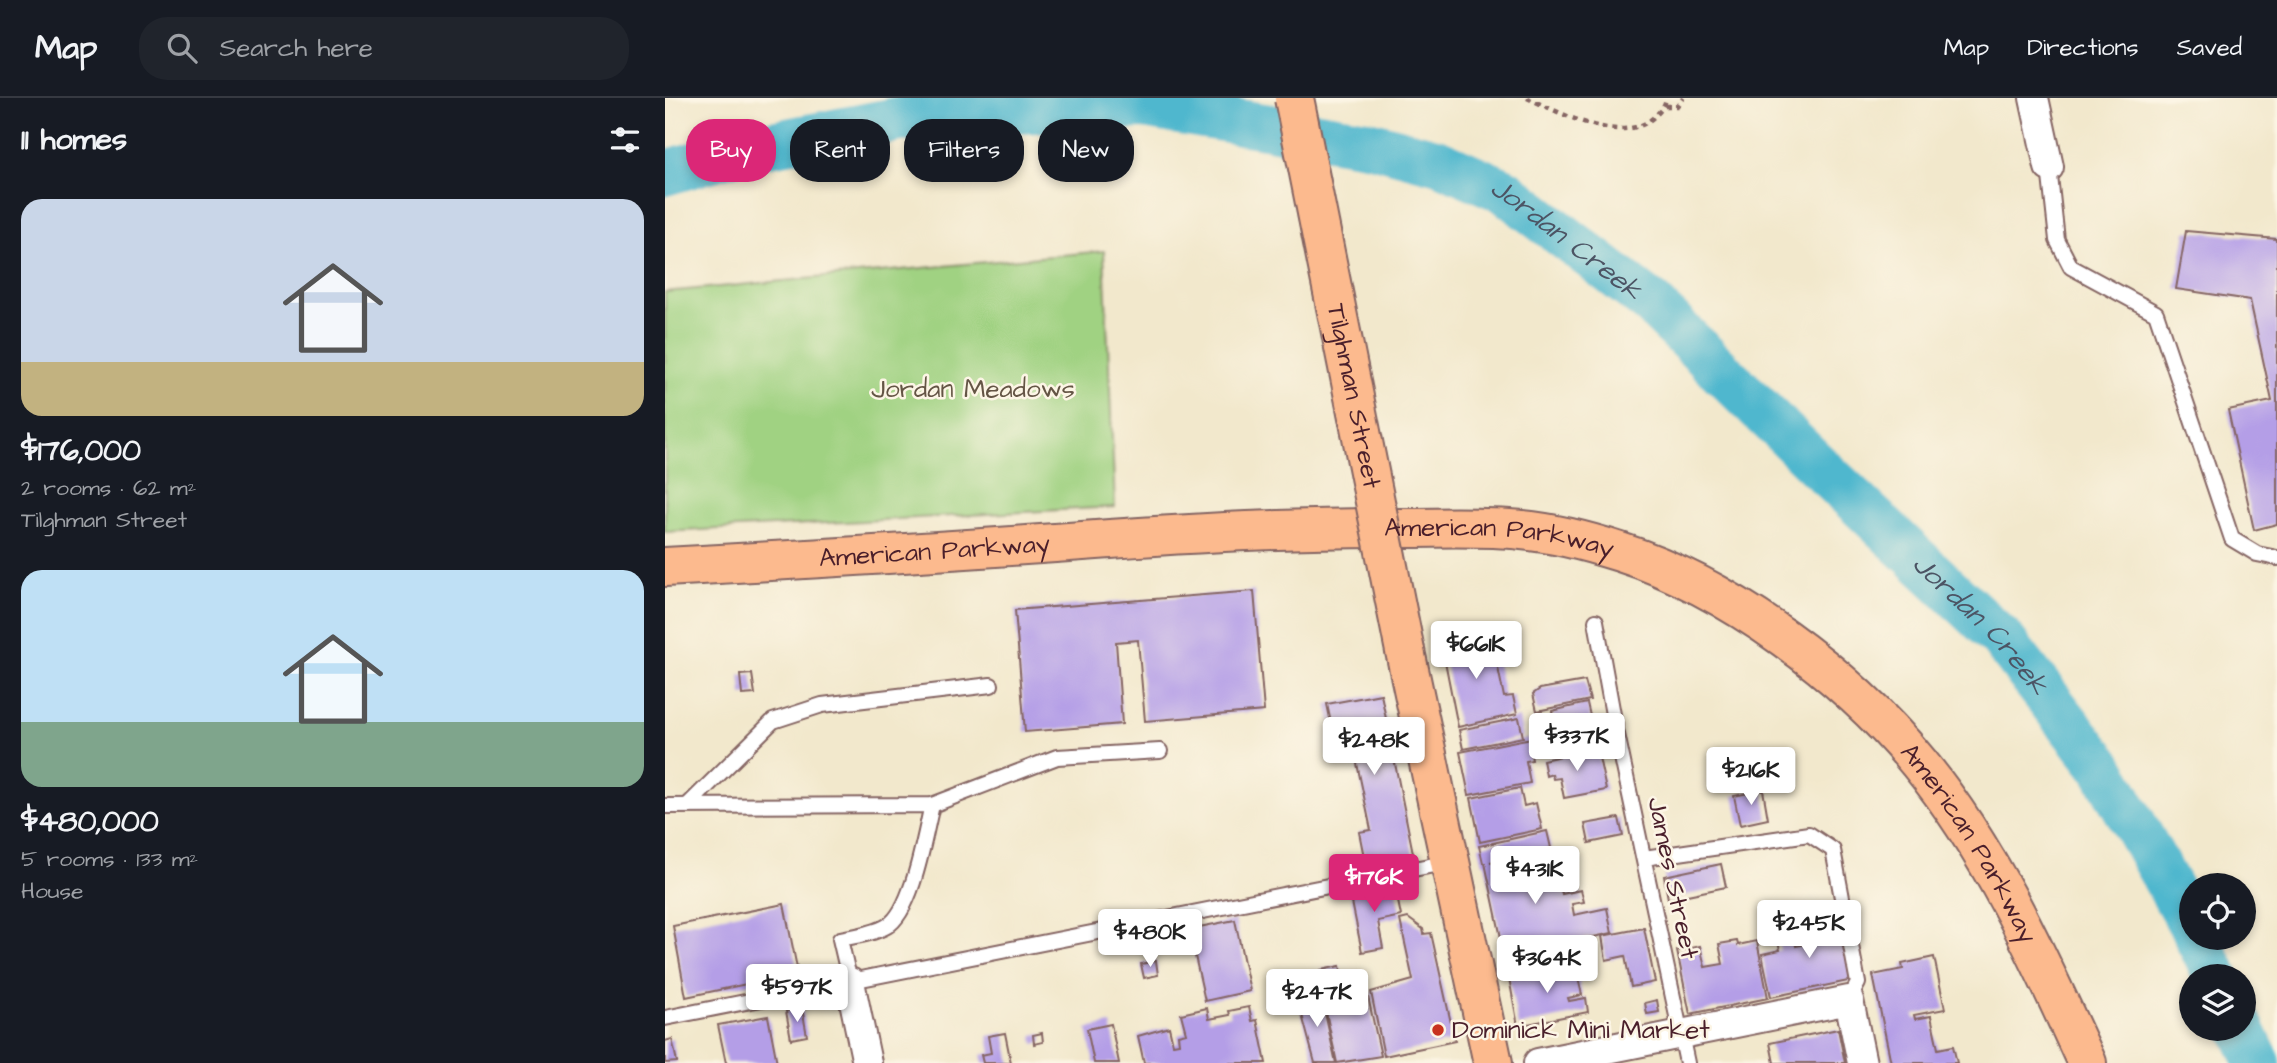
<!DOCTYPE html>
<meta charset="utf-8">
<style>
:root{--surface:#171b24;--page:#20242c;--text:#f1f3f6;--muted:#9ea1a6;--line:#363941;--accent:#db2777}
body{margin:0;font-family:"Architects Daughter",sans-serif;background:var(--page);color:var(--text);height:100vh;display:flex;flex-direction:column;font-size:26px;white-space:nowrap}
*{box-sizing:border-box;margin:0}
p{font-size:23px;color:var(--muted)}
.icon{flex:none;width:38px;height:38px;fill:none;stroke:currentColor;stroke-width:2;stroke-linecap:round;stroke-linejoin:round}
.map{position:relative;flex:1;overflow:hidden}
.details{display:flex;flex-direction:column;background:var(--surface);width:665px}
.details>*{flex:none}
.guide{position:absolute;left:21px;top:21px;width:665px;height:63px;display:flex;gap:14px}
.buttons{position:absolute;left:1514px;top:775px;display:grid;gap:14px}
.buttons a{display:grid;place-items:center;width:77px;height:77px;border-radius:50%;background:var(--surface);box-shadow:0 4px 10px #0003;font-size:35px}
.price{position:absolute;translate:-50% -60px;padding:0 16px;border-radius:7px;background:#fff;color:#222;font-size:23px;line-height:46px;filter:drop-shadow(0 2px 4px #0008)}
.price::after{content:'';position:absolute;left:50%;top:42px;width:21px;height:16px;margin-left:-10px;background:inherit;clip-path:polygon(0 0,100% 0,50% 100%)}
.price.selected{background:var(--accent);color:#fff}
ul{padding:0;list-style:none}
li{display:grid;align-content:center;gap:14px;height:371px;padding:0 21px}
li span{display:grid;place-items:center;height:217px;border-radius:21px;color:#555}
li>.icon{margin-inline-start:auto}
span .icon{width:126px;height:126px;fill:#fffc;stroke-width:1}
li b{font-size:30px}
h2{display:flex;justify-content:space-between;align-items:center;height:84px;padding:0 21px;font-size:30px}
.tag{padding:0 24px;border-radius:28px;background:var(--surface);box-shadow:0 4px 10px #0003;font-size:24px;line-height:63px}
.tag.selected{background:var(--accent);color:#fff}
header{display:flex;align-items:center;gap:42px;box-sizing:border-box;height:98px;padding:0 35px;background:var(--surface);border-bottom:2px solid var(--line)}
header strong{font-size:33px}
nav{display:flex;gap:38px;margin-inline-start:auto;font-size:24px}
.search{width:490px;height:63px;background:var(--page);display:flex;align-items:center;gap:18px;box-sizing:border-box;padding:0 24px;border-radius:28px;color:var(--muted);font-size:26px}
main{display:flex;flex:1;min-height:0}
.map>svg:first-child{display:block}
</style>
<header>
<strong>Map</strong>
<div class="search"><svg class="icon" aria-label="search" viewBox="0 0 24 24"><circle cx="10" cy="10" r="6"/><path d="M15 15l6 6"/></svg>Search here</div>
<nav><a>Map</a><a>Directions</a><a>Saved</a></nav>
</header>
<main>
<section class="details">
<h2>11 homes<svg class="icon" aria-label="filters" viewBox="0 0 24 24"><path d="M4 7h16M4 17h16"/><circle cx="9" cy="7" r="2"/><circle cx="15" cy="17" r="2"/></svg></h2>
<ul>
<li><span style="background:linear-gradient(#c9d6e8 75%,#c2b280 0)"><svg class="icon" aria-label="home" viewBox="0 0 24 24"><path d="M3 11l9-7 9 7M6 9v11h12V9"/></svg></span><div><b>$176,000</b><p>2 rooms · 62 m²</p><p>Tilghman Street</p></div></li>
<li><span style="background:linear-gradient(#bfe0f5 70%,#7fa58c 0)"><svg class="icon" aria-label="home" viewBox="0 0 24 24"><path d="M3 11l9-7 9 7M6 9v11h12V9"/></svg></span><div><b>$480,000</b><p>5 rooms · 133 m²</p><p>House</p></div></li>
</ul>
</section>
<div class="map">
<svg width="1612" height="965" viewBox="0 0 1612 965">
<rect width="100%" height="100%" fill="#fcf5e5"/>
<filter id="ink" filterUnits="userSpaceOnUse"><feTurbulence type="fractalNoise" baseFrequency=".0143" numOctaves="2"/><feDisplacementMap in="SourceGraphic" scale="14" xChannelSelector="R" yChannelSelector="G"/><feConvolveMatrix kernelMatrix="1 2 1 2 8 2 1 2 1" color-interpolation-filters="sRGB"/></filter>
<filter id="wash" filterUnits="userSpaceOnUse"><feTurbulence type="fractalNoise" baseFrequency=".00686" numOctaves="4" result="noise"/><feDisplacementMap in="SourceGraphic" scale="28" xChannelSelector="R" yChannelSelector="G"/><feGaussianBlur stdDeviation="1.57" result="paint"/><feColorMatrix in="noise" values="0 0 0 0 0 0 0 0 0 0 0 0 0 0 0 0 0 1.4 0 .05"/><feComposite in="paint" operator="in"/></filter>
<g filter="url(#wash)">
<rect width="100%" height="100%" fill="#f2e8cc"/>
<path fill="#a0d282" stroke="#757856" stroke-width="2" d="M439,153L450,409L0,434V194Z"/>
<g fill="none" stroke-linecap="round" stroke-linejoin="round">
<g stroke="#50b7ce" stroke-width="46">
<path id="s1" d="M0,75L85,50L236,21L351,13L479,8L707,46L774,64L840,93L987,206L1152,367L1336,540L1437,669L1526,827"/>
<path d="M1532,840L1551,878"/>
<path d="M1577,931L1593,965"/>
</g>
</g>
<g id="blocks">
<path fill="#b49ee7" d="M1521,133L1612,141V426L1589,432L1563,312L1607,303L1585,202L1511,191Z
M589,493L599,613L480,623L473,542L451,544L457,626L360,634L350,512Z
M825,531L839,599L848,598L852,616L793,629L777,548L807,543L806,535Z
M87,576L90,596L77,597L75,577Z
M920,583L925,602L872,613L868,596L875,591Z
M716,596L749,760L701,769L694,734L706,732L690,656L673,659L662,606Z
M922,605L931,644L895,652L887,613Z
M854,620L858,639L798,651L794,632Z
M872,639L875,655L866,657L867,662L861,663L865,685L804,697L795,654Z
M932,650L941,692L899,700L895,680L888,681L887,676L881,678L878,662Z
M855,690L859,708L871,705L877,731L815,744L806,700Z
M1098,692L1103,721L1075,727L1069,698Z
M954,720L958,738L924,745L920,726Z
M882,733L886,750L825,764L876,754L880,773L891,771L897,796L916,792L919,804L907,806L909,817L942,810L947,835L905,844L909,863L844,877L820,765H818L814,748Z
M1056,766L1061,789L1003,801L999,778Z
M730,788L736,818L713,823L718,850L697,854L685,794L706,790L707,793Z
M119,806L133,875L21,899L8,828Z
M1173,807L1188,882L1106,899L1097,856L1115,852L1111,833L1128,830L1131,848L1156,843L1153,825L1166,823L1163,809Z
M743,820L758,831L759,836L766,835L790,943L719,958L706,894L748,882L735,822Z
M570,822L585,893L540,903L524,831Z
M979,830L990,884L966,889L960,858L941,862L937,838Z
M1072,843L1073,847L1092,843L1103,900L1025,916L1012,853L1035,848L1040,869L1058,866L1054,846Z
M1269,859L1280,911L1249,917L1250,921L1266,918L1273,951L1288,948L1292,965H1226L1208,877L1238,871L1237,866Z
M491,863L493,877L479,880L476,866Z
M910,866L917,897L903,900L904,903L921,900L923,914L853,928L844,880Z
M675,868L680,890L700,885L716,958L672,965L661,914L669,913L665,893L661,894L656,872Z
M656,897L660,915L671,965H650L633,902Z
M992,902L994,914L982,916L980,905Z
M584,909L587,923L592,922L601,965H479L473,938L504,929L508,946L514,945L513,937L521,935L516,916L542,910L544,921L565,917L564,913Z
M137,910L142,938L126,941L121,913Z
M103,918L112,965H61L53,927Z
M446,926L454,965H429L422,931Z
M1173,931L1180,965H1109L1105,945Z
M340,935L346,965H318L316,957L326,955L323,938Z
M377,935L378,944L369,946L368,937Z
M7,941L12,964L0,965V943Z"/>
</g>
</g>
<g filter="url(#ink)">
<use href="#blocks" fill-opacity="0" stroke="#856563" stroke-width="2"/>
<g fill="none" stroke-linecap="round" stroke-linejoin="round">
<g stroke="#856563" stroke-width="18">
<path id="service" d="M1384,69L1392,142L1406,169L1491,215L1567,441L1592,456L1612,460
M931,523L949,622L1022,965
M0,708L267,707L392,659L495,653
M22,708L108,623L157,607L326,587
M979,760L1144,736L1168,752L1193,885L1184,902
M185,884L175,841C190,838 208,836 222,828C248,813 260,735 267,707
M0,920L784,764"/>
</g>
<g stroke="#856563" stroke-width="32">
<path id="minor" d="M1369,0L1384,69
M185,884L202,965
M873,965L1184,902L1197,965"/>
</g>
<g stroke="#856563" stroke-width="42">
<g id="primary">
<path id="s2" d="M0,469C148,461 297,452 445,441C543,434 641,429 739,430C778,430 818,428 857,432C889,435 924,444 955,454C1065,489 1182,577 1254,665C1327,754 1375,862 1422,965"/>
<path d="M740,553L828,965"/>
</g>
</g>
<path stroke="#856563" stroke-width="4.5" stroke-dasharray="5 5" stroke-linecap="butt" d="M862,0C897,15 957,50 990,18C996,12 1000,8 1001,0
M1000,8H1012L1018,0"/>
<use href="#service" stroke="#fff" stroke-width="14"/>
<use href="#minor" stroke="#fff" stroke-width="28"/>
<use href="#primary" stroke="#fcba8e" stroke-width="38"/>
<g stroke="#856563" stroke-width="42" stroke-linecap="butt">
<g id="primary-bridge">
<path id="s3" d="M629,0L740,553"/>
</g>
</g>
<use href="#primary-bridge" stroke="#fcba8e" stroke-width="38"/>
</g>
</g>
<circle fill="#c8321e" stroke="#fcf5e5" stroke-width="2.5" cx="773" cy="932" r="7"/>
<g text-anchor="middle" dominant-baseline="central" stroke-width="5" stroke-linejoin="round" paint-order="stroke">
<g font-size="26" fill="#645545" stroke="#fcf5e5">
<text x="308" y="291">Jordan Meadows</text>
</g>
<g font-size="26" fill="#4a1f2b" stroke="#fcf5e5">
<text stroke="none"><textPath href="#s3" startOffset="304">Tilghman Street</textPath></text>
<text stroke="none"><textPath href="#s2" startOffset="836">American Parkway</textPath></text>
<text stroke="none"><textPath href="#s2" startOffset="270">American Parkway</textPath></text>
<text stroke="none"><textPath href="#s2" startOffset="1424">American Parkway</textPath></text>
<text transform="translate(1008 780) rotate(78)">James Street</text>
</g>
<g font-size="26" fill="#4a1f2b" stroke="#fcf5e5" text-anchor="start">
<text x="787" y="932">Dominick Mini Market</text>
</g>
<g font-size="28" font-style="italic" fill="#4c5464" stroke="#fcf5e5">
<text stroke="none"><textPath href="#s1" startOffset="936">Jordan Creek</textPath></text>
<text stroke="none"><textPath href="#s1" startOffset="1503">Jordan Creek</textPath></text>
</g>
</g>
</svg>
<div class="buttons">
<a><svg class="icon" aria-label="locate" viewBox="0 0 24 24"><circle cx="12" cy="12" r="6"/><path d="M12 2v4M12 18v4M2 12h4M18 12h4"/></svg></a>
<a><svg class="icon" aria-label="layers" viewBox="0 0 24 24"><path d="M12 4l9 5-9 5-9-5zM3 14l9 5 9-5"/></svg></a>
</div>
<b class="price" style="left:811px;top:583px">$661K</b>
<b class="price" style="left:912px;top:675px">$337K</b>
<b class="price" style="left:709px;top:679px">$248K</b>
<b class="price" style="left:1086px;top:709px">$216K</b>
<b class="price" style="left:870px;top:808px">$431K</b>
<b class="price selected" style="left:709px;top:816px">$176K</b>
<b class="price" style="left:1144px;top:862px">$245K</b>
<b class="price" style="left:485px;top:871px">$480K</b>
<b class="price" style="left:882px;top:897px">$364K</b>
<b class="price" style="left:132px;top:926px">$597K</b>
<b class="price" style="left:652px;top:931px">$247K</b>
<div class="guide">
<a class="tag selected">Buy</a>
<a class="tag">Rent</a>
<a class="tag">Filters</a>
<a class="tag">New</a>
</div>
</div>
</main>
